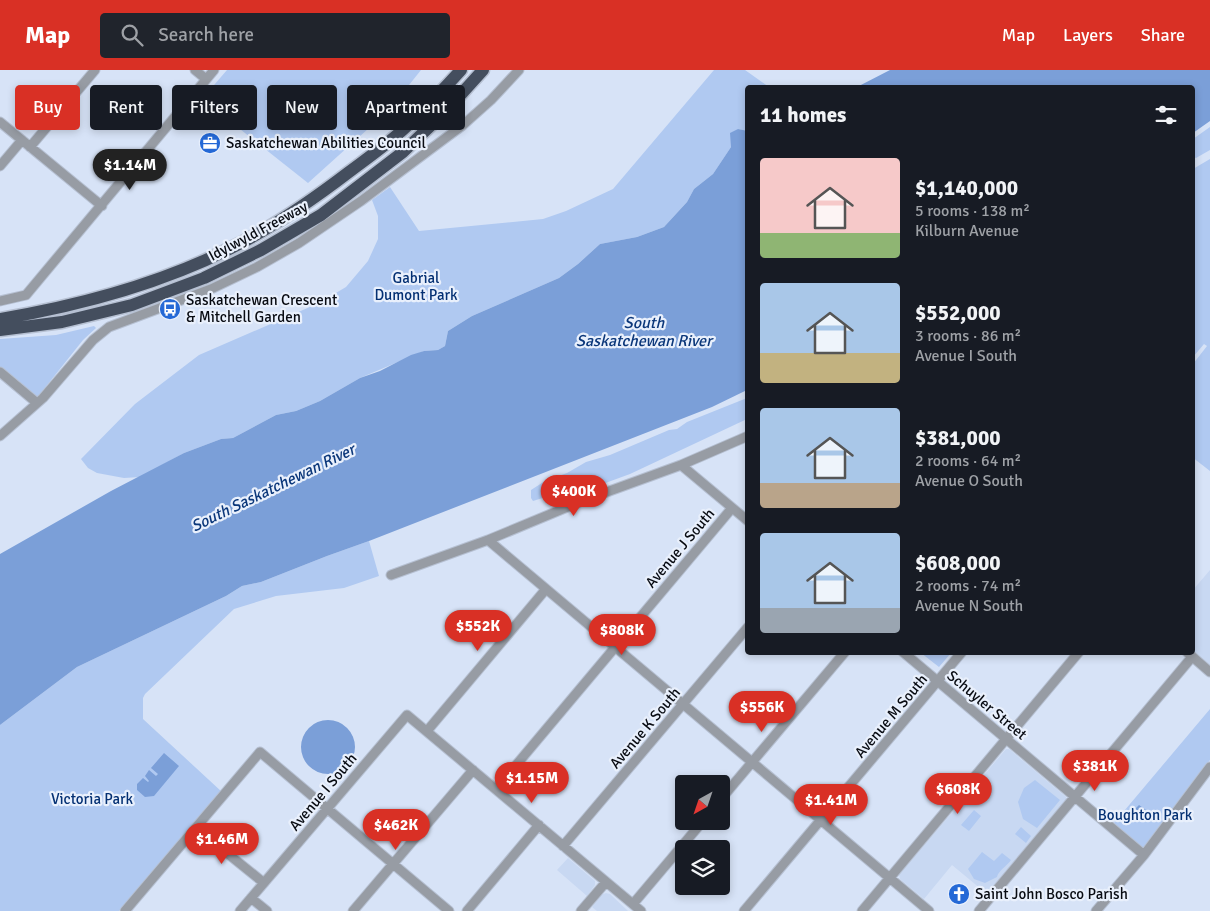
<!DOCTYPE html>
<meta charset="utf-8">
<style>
:root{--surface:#171b24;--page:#20242c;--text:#f1f3f6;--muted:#9ea1a6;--accent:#d93025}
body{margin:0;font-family:Signika,sans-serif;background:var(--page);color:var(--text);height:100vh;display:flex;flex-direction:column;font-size:19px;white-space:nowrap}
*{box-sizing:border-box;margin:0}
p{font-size:16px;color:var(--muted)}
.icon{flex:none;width:28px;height:28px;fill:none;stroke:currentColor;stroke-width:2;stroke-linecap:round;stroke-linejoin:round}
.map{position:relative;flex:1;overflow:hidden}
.drawer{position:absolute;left:745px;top:15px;width:450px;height:570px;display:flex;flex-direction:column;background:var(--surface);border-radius:5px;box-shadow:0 2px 8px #0003}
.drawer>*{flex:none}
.hud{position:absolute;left:15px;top:15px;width:475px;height:45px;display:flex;gap:10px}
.needle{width:32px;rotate:220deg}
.tools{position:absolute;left:675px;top:705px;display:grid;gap:10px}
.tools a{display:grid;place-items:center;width:55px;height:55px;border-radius:5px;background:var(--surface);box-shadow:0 2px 8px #0003;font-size:25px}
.price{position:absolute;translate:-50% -42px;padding:0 11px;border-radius:18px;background:var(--accent);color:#fff;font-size:16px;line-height:32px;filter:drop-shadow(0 1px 2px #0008)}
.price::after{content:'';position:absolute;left:50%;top:30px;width:15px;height:11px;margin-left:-8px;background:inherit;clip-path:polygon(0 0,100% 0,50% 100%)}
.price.active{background:#222;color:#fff}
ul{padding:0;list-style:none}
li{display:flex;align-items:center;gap:15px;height:125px;padding:0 15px}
li span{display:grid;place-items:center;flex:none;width:140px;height:100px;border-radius:5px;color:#555}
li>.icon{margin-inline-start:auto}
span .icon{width:60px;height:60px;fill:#fffc;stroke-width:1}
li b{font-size:21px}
h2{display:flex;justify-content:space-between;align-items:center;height:60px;padding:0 15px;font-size:21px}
.chip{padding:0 18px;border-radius:5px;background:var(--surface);box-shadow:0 2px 8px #0003;font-size:18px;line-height:45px}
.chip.active{background:var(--accent);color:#fff}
header{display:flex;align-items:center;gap:30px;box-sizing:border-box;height:70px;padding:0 25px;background:var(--accent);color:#fff}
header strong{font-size:24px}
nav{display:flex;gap:28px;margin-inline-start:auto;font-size:18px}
.search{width:350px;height:45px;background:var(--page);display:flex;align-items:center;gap:12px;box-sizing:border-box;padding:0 18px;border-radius:5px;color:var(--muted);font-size:19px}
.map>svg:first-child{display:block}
</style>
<header>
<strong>Map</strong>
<div class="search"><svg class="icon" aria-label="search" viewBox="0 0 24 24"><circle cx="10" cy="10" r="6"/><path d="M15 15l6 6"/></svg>Search here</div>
<nav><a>Map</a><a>Layers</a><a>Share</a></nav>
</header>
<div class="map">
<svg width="1210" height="841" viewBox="0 0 1210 841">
<rect width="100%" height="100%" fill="#d7e3f7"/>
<path fill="#c8d8f2" d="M1210,500V595L1193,580V520Z
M1006,679H1009L1066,727V731L987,824L952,795L924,829L900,809L899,805Z
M568,788L595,811V815L587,826L557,800Z
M606,823L610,824L628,841H597L592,837L601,825Z"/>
<path fill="#b0c9f1" d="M227,0H421L389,40L308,113L202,29Z
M714,0H745L769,17L748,18L747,61L738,59L731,77L713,104L694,119L687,132L664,157L637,167L600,174L578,194L559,208L472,246L448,261L445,276L438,280L424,281L360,308L320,331L296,341L276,345L233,368L221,369L184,383L140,407L124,408L97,403L88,398L81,389L135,334L199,285L319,233L346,217L368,191L378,169V146L372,130L390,117L419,161L543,149L566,141L613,119Z
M1210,57V80L1196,88L1193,87V69Z
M1210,89V401L1192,387L1193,294L1207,276L1204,274L1193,287V99Z
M94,256L96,258L83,270L36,329L0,299V269L56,265Z
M747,328V349L630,404L578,423L549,426L533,431L531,428V420L545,411L567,403L586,392L610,385L669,360L677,359L687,352Z
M369,471L379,506L344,518L276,526L234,539L145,624L143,628V649L222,722L119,841H0V655L77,597L226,526L242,516L261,512L327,486Z
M921,583H951L939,597Z
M1210,639V690L1143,779L1114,753Z
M1035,710L1060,730L1037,758L1023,749L1018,732L1024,718Z
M974,740L981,746L969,761L961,755Z
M1021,757L1031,766L1026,773L1015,764Z
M982,782L994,791L1002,783L1011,790C1007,796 998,801 997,807L985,813L974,809L968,799Z"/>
<path fill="#7b9fd8" d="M890,0H1210V51L1193,63L1192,18L857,17Z
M738,59L748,61L747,320L712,337L369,471L327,486L261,512L242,516L226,526L77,597L0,655V484L111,421L184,383L221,369L233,368L276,345L296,341L320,331L360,308L380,301L411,285L424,281L438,280L445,276L448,261L472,246L559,208L578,194L600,174L637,167L664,157L687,132L694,119L713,104L731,77L730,63Z
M301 677a27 27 0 1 1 54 0a27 27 0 1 1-54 0Z
M164,683L179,696L154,726L145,727L137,720V714L143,708L148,712L149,711L145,706L149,700L156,706L158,704L151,698Z
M1139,735L1146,740L1138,749L1131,743Z"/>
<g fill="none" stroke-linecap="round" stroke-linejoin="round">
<g stroke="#b6c0d2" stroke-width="11">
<path id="minor" d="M195,0L206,9
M0,52L102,136
M30,77L95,0
M0,96L22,70
M0,231L26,225L214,0
M0,302L37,333
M0,366L43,328L93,270L109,257L211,219L257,197L299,173L361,131L463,55L491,30L519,0
M681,395L748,451
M488,470L929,841
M391,505L488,470L582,431L681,395L748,366
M903,582L1144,785
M1187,582L1210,602
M427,661L546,519
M496,719L732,438
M721,729L845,582
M196,758L264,813
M563,776L748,557
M251,828L267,841
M633,834L703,751
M125,841L260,682L449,841
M240,841L407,645L641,841
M353,841L473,700
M467,841L539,755
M581,841L606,812
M744,841L962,582
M862,841L1079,582
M979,841L1192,587
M1096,841L1144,785L1210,697"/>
</g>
<g stroke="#b6c0d2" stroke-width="15">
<path id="highway" d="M0,249C83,235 167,212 241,173C279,153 315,128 349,102C365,90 382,78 397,65C420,45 441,22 461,0
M0,260L62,252L132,235L204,208L261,180L321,145L403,82L445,42L483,0"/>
</g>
<use href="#minor" stroke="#979ca4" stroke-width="9"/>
<use href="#highway" stroke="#444e5e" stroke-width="12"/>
</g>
<defs>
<g id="office-disc" transform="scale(1.125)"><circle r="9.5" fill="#2569d6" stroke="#e9f0fc"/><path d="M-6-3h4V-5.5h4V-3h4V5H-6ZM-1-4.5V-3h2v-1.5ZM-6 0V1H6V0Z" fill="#fff"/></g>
<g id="bus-disc" transform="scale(1.125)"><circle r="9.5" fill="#2569d6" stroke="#e9f0fc"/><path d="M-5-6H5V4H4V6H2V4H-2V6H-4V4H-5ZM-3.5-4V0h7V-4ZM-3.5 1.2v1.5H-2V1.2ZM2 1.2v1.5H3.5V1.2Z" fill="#fff"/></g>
<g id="church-disc" transform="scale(1.125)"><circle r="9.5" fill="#2569d6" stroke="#e9f0fc"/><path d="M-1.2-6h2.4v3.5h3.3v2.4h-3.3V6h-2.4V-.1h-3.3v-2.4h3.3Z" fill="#fff"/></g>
</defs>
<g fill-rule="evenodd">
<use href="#office-disc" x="210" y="73"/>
<use href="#bus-disc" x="170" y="239"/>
<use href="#church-disc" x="959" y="824"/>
</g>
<g text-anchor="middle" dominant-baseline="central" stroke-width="4.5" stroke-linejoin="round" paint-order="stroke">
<g font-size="15" fill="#080b12" stroke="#e9f0fc" text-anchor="start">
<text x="226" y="73">Saskatchewan Abilities Council</text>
<text x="186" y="230">Saskatchewan Crescent<tspan x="186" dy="17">&amp; Mitchell Garden</tspan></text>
<text x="975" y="824">Saint John Bosco Parish</text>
</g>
<g font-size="15" fill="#080b12" stroke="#e9f0fc">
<text transform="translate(258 161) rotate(-28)">Idylwyld Freeway</text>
<text transform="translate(680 478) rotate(-50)">Avenue J South</text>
<text transform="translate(987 635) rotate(40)">Schuyler Street</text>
<text transform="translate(891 646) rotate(-50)">Avenue M South</text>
<text transform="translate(645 658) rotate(-50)">Avenue K South</text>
<text transform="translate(323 722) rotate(-50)">Avenue I South</text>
</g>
<g font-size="15" fill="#043073" stroke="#e9f0fc">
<text x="416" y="208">Gabrial<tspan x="416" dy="17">Dumont Park</tspan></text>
<text x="92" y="729">Victoria Park</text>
<text x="1145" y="745">Boughton Park</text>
</g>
<g font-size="16" font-style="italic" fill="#0b377a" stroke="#e9f0fc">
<text x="644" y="253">South<tspan x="644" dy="18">Saskatchewan River</tspan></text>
<text transform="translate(273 418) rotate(-26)">South Saskatchewan River</text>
</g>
</g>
</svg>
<div class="tools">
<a><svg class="needle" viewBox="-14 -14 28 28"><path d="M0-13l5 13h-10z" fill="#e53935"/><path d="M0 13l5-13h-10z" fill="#9ea1a6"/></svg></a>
<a><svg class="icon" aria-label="layers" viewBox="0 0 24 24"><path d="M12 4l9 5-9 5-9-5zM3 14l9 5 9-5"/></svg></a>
</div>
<b class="price active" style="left:130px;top:121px">$1.14M</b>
<b class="price" style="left:574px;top:447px">$400K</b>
<b class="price" style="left:478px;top:582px">$552K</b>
<b class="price" style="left:622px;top:586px">$808K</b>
<b class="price" style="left:762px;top:663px">$556K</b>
<b class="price" style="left:1095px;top:722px">$381K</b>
<b class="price" style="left:532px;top:734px">$1.15M</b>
<b class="price" style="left:958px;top:745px">$608K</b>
<b class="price" style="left:831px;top:756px">$1.41M</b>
<b class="price" style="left:396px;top:781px">$462K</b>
<b class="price" style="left:222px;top:795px">$1.46M</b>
<div class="hud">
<a class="chip active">Buy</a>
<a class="chip">Rent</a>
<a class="chip">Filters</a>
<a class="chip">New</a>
<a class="chip">Apartment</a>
</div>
<section class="drawer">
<h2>11 homes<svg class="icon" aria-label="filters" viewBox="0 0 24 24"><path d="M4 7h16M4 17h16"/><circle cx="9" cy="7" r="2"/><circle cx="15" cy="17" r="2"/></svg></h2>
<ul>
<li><span style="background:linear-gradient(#f6c9c9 75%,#8fb573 0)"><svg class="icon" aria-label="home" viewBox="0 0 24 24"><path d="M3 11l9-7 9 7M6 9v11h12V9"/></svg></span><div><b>$1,140,000</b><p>5 rooms · 138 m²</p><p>Kilburn Avenue</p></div></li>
<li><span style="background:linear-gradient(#a9c7e8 70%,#c2b280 0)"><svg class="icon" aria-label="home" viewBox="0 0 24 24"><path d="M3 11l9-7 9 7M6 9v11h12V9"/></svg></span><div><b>$552,000</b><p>3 rooms · 86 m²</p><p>Avenue I South</p></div></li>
<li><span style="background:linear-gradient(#a9c7e8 75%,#b9a48a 0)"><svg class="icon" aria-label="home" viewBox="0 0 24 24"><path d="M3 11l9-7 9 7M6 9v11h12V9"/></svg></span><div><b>$381,000</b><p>2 rooms · 64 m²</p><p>Avenue O South</p></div></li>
<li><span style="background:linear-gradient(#a9c7e8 75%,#9aa5b1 0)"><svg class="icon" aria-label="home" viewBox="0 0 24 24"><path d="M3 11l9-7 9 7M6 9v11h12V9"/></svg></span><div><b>$608,000</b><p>2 rooms · 74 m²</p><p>Avenue N South</p></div></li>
</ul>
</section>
</div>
